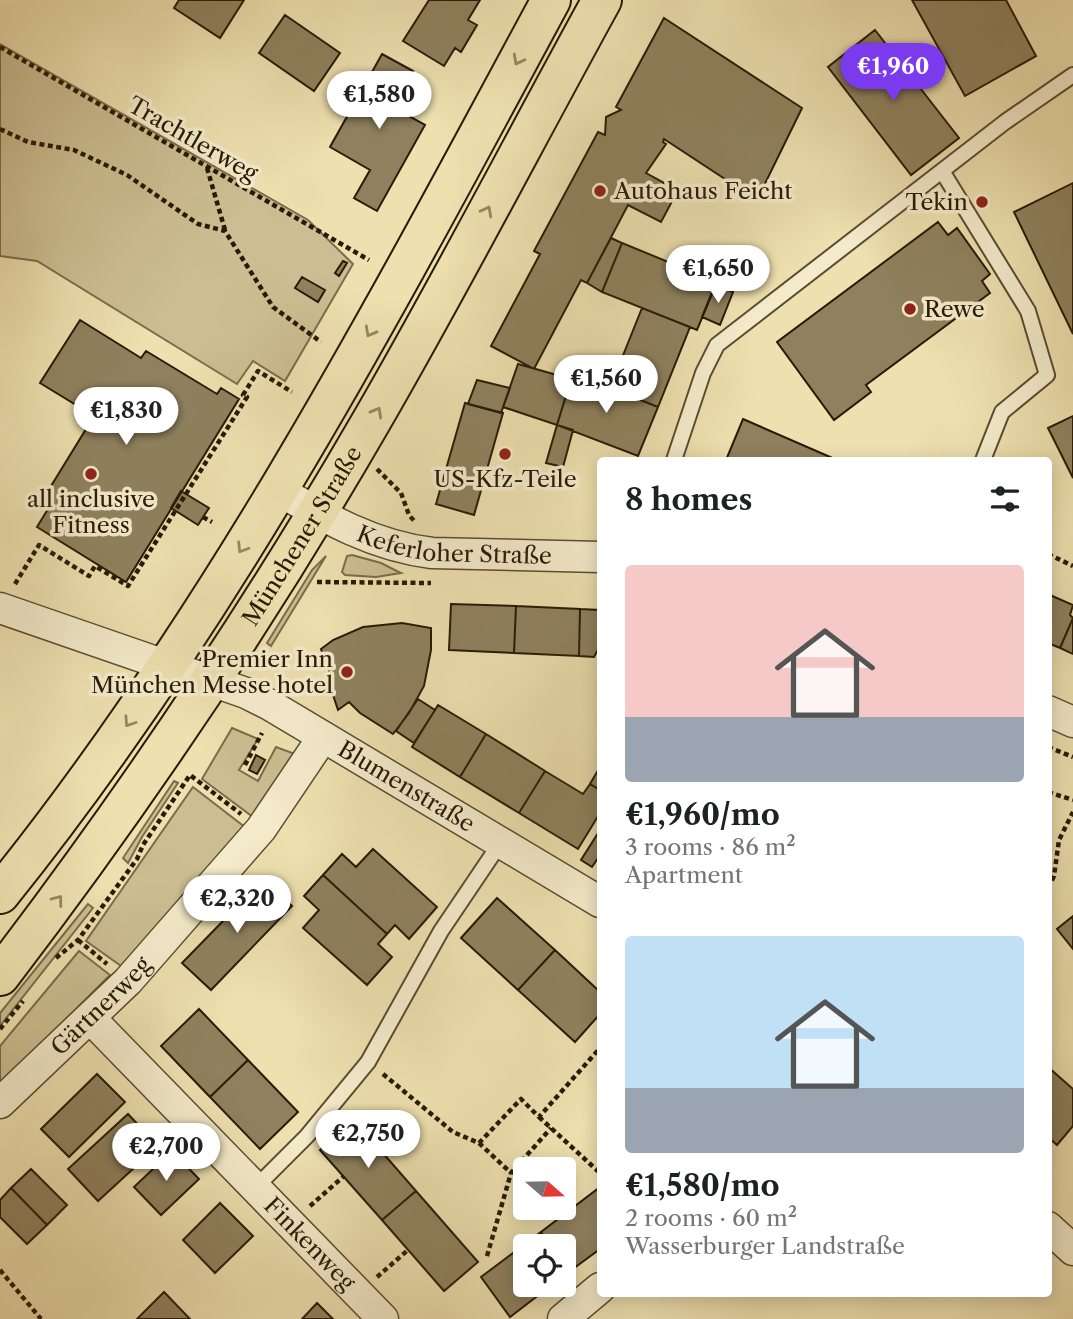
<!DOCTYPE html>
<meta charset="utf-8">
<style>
:root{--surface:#fff;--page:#f2f2f2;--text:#202124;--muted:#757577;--accent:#7c3aed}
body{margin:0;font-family:"Libre Caslon Text",serif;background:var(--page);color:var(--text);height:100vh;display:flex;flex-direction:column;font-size:26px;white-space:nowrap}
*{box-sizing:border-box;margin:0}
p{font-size:23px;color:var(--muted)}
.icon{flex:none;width:38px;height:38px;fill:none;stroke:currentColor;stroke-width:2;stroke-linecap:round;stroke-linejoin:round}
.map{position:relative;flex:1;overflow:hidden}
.side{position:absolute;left:597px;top:457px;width:455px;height:840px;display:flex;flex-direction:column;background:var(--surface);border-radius:7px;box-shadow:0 4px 18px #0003}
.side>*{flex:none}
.needle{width:46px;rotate:110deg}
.fabs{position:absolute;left:513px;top:1157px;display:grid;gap:14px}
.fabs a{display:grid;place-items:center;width:63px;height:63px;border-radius:7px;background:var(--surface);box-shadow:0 4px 18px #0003;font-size:35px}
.price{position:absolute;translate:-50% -60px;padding:0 16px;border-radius:24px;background:#fff;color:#222;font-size:23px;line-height:46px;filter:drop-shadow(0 2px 4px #0008)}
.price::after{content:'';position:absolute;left:50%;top:42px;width:21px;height:16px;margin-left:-10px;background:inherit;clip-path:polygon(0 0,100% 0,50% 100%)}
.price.active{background:var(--accent);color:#fff}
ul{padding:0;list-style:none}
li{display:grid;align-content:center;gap:14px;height:371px;padding:0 28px}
li span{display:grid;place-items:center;height:217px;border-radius:7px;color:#555}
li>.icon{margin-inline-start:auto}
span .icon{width:126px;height:126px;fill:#fffc;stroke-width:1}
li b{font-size:30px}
h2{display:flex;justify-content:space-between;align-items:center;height:84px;padding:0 28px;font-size:30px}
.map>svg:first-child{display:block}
</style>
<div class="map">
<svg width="1073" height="1319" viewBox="0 0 1073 1319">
<rect width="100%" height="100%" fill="#eee0af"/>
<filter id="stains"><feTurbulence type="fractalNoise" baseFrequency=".00286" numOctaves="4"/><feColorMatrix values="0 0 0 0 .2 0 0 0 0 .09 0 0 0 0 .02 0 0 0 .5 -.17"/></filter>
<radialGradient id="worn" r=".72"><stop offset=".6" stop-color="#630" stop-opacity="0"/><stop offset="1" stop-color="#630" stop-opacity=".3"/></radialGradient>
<path fill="#ccbe92" stroke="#7a6c4c" stroke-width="2" d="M0,44L308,220L353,264L285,381L253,361L237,384L37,261L0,256Z
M352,555L381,563L401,573L376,577L345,575L342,572L347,556Z
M326,556L271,646L267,643L312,570Z
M232,728L258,739L239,770L258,781L276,747L295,754L253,817L202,779Z
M174,781L178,783L142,837L128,863L123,858Z
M193,787L246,828L121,966L86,941Z
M88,904L93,908L0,1026V1013Z
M79,951L110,975L0,1085V1046Z"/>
<path fill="#8f815e" stroke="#281a06" stroke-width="2" d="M179,0H244L220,38L174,8Z
M429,0H480L468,20L477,25L461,52L455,48L444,66L403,41Z
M912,0H1006L1036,56L965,96Z
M285,15L340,53L314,91L259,53Z
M664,18L802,108L757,200L664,139L663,142L666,144L646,173L664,183L662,187L676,194L661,222L628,205L587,283L581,280L534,369L491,346L540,254L534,251L598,132L605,135L606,117L621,110L616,107Z
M875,30L959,138L911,175L828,67Z
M382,54L413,71L393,107L425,125L377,211L354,198L370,170L330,147Z
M1073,183V334L1014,212Z
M938,222L948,235L957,228L990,274L982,281L990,293L866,385L871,392L834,420L777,342Z
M611,238L622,243L602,292L587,283Z
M622,243L717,282L697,330L602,292Z
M343,261L347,263L339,276L335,273Z
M302,277L325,290L318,302L295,288Z
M715,285L733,292L720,325L702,317Z
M642,308L690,327L658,407L610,388Z
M80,320L141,358L146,351L217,394L221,388L239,399L126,582L37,527L48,509L40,504L94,416L40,383Z
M518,364L571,379L557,425L503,407Z
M573,373L658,407L638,456L557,425Z
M477,380L510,388L501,413L468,404Z
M465,403L503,413L474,515L436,504Z
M1073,416V478L1048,428Z
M743,419L837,460H726Z
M557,425L573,430L563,467L546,463Z
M181,491L209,508L198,525L171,508Z
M1050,595L1073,605L1070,615L1073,618L1060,648L1048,643Z
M451,604L516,606L514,653L449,650Z
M516,606L580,609L579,656L514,653Z
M580,609L600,610V646L594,657L579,656Z
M1073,618V654L1060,648Z
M402,623L431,628V650L424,686L409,713L393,734L360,713L349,702L338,710L328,680L332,679L321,649L333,640L363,627Z
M418,699L435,710L414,743L396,731Z
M438,705L486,734L460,777L412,747Z
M486,734L545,771L519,813L460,777Z
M256,755L265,760L257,774L249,770Z
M600,767V790L590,784Z
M545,771L583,794L590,784L600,790V813L578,849L519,813Z
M600,830V855L592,867L581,860Z
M373,849L437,907L409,939L395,925L387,934L323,875L342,854L356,867Z
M323,875L387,934L378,944L392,957L367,985L303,928L319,910L304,896Z
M264,879L292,906L211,990L182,963Z
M497,898L555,950L518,990L461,938Z
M1073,916V949L1057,929Z
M555,950L600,992V1014L575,1042L518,990Z
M199,1009L248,1060L210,1097L161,1046Z
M248,1060L298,1112L260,1149L210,1097Z
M1048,1067L1073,1089V1126L1057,1145L1048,1137Z
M97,1074L125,1102L69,1157L41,1129Z
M128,1114L158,1146L98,1201L68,1169Z
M354,1120L416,1191L382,1220L320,1150Z
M172,1151L199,1179L161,1215L134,1187Z
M31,1169L67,1205L47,1225L11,1188Z
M600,1187V1249L570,1271L564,1262V1246H551L541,1232Z
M11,1188L47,1225L27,1244L0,1217V1200Z
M416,1191L478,1262L444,1291L382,1220Z
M220,1203L253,1236L215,1273L183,1240Z
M541,1232L551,1246H525V1284H553L510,1317L481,1277Z
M564,1262L570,1271L564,1276Z
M164,1292L190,1319H137Z
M317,1303L333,1319H302Z"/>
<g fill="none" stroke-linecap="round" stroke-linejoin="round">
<g stroke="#5a4c30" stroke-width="18">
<path id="lane" d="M942,171L1028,311L1047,375L1002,412L983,460
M674,460L703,373L717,345L1005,122L1073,75
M254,1189L307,1136L368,1062L441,931L501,842"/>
</g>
<g stroke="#5a4c30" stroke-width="33">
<g id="street">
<path id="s1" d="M278,490C327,519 374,546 432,553L600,557"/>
<path id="s2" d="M0,608L246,693L270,705L600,902"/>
<path d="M1048,711L1073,722"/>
<path id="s3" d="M90,1018L383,1319"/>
<path id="s4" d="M0,1103L128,981L261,829L323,737"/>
<path d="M1048,1227L1073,1250"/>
<path d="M563,1319L600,1288"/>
</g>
</g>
<g stroke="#281a06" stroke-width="42">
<g id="primary">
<path d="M0,894C221,620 385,308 551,0"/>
<path id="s5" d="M0,976C136,798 260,614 372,420C452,282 525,140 602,0"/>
</g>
</g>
<path stroke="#281a06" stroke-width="4.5" stroke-dasharray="5 3.5" stroke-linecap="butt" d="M0,47L369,260
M0,129L28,142L74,150L127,175L198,224L225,231L273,307L321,342
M207,168L225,230
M377,469L401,493L409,515L416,523
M203,517L212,522
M1048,554L1073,566
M317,582L431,583
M15,584L39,545L89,576L95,566L128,586L247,397L243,395L258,371L292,392
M1048,747L1073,757
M245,765L262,733
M1048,792L1073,800
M1048,888L1054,876L1059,840L1073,812
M78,940L107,964
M56,958L78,940L137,859L143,845L190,775L241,814
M0,1029L23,1001
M383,1074L453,1132L479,1143L521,1099L539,1117L600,1048
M539,1117L600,1173
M479,1143L511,1173
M310,1206L344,1176
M487,1256L511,1173L551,1128
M0,1270L41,1319
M377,1277L408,1250"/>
<use href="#lane" stroke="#f4ebcb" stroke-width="14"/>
<use href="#street" stroke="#f4ebcb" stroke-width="30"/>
<use href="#primary" stroke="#eee0af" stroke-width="38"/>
</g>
<defs><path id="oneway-chevron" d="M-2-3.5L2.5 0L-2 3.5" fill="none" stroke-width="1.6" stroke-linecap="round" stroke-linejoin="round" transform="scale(1.75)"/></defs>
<g stroke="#958763">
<use href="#oneway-chevron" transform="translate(518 60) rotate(118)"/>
<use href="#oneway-chevron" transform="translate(487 211) rotate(-62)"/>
<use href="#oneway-chevron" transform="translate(370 332) rotate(119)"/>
<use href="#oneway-chevron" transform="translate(377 412) rotate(-61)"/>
<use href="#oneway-chevron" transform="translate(242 548) rotate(122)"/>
<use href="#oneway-chevron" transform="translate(129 722) rotate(124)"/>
<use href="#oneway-chevron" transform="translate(58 900) rotate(-53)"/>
</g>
<g fill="#8f2418" stroke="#f4ebcb" stroke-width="2.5">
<circle cx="600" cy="191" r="7"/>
<circle cx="982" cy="202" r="7"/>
<circle cx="910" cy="309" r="7"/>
<circle cx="505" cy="454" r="7"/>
<circle cx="91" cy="474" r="7"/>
<circle cx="347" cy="672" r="7"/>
</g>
<g text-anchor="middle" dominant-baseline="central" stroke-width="7" stroke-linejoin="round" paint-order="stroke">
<g font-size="23" fill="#281a06" stroke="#f4ebcb">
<text transform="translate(193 139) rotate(30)">Trachtlerweg</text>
<text stroke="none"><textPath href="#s5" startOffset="534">Münchener Straße</textPath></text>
<text stroke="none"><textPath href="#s1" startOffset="189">Keferloher Straße</textPath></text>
<text stroke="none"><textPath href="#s2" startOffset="446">Blumenstraße</textPath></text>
<text stroke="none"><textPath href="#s4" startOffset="140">Gärtnerweg</textPath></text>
<text stroke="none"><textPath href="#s3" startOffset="315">Finkenweg</textPath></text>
</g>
<g font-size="23" fill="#281a06" stroke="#f4ebcb" text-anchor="start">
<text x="614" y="191">Autohaus Feicht</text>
<text x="968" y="202" text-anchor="end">Tekin</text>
<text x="924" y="309">Rewe</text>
<text x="505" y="479" text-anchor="middle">US-Kfz-Teile</text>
<text x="91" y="499" text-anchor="middle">all inclusive<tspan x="91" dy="26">Fitness</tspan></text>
<text x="333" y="659" text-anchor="end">Premier Inn<tspan x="333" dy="26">München Messe hotel</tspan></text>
</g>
</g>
<rect width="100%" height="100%" filter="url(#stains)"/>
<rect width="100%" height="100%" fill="url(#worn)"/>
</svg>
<div class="fabs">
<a><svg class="needle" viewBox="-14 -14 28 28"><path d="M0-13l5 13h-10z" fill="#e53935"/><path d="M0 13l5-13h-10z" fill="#757577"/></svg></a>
<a><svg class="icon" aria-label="locate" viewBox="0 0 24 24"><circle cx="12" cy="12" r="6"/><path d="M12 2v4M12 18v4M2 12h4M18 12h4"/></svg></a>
</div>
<b class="price active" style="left:893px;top:103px">€1,960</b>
<b class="price" style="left:379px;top:131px">€1,580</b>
<b class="price" style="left:718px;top:305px">€1,650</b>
<b class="price" style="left:606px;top:415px">€1,560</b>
<b class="price" style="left:126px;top:447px">€1,830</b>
<b class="price" style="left:237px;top:935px">€2,320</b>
<b class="price" style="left:368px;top:1170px">€2,750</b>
<b class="price" style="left:166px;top:1183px">€2,700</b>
<section class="side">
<h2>8 homes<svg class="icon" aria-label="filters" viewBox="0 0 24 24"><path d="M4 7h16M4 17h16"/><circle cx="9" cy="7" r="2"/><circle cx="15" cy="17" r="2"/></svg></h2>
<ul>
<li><span style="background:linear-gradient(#f6c9c9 70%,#9aa5b1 0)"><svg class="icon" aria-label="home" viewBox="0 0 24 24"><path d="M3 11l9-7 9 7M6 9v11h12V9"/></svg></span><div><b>€1,960/mo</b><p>3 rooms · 86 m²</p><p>Apartment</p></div></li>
<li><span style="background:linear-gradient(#bfe0f5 70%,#9aa5b1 0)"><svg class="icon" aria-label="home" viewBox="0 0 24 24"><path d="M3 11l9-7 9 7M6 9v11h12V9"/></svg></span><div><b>€1,580/mo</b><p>2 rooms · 60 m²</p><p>Wasserburger Landstraße</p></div></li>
</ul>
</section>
</div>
